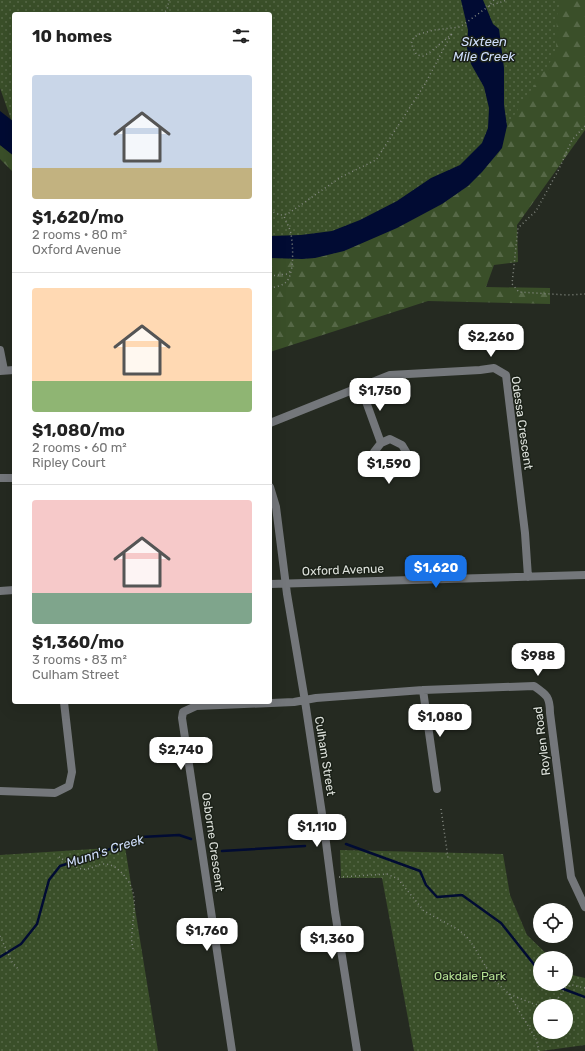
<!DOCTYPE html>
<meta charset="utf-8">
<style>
:root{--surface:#fff;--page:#f2f2f2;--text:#222;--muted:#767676;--line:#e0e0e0;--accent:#1a73e8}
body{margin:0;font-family:Rubik,sans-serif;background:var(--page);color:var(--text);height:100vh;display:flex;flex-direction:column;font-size:15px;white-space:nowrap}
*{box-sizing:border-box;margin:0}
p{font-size:13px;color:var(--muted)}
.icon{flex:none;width:22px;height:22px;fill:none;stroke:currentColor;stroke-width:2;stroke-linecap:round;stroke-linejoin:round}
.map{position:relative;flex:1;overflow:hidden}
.panel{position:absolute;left:12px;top:12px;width:260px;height:692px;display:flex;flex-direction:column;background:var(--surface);border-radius:4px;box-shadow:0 4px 16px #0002}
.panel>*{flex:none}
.fabs{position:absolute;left:533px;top:903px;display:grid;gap:8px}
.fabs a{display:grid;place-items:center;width:40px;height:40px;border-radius:50%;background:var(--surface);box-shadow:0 4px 16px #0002;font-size:20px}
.price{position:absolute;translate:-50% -34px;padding:0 9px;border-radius:8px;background:#fff;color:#222;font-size:13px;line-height:26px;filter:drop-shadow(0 1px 2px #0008)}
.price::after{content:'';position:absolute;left:50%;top:24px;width:12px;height:9px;margin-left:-6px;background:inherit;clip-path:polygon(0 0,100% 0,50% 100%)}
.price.selected{background:var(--accent);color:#fff}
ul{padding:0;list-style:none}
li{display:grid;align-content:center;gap:8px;height:212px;padding:0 20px}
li+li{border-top:1px solid var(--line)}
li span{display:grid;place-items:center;height:124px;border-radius:4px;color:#555}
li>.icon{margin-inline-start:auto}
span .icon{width:72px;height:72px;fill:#fffc;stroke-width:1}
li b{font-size:17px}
h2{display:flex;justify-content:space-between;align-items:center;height:48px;padding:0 20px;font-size:17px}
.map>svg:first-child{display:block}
</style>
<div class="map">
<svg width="585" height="1051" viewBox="0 0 585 1051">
<defs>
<pattern id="green-dots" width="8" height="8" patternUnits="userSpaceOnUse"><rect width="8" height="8" fill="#3a4f29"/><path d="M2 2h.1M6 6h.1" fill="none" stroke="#566847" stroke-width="1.8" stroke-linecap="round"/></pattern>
<pattern id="forest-firs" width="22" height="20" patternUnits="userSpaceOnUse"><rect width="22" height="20" fill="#3a4f29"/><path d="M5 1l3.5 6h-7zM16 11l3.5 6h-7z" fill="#566847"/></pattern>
</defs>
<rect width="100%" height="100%" fill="#252a21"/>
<path fill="url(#green-dots)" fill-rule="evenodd" d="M0,0H585V104L270,340V14H14V128L0,88Z
M125,847L158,1051H0V855Z
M340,850L503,854L510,895L527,935L551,958H540V984H566V972L568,974L585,978V1045L541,1051H414L382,878H341ZM540,1006H566V1032H540Z"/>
<path fill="url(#forest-firs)" d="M560,0H585V130L517,225L518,262L494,265L486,287L550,288V304L428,301L270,352V258L302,259L315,258L344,251L442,204L468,186L502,148L507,126L556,53L557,16Z
M0,145L14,156V173L0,159Z"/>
<path fill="#010b33" d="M461,0H483L493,24L499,29L504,68V105L507,126L502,148L482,172L468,186L442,204L397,228L344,251L315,258L302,259L270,258V236L301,235L332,231L360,220L397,201L431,178L460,165L482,143L488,128L489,108L484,87L471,64L467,48L468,30Z
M0,111L14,122V156L0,145Z"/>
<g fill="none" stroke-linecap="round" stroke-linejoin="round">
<path stroke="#010b33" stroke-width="2.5" d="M346,844L420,871L426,885L437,897L462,895L501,923L540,972
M222,851L305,846
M0,957L21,944L37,924L49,880L60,866L92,856L141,837L179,835L191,839
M550,984L585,997"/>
<path stroke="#848981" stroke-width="1.5" stroke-dasharray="1 3" stroke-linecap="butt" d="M489,6L507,0
M162,14L167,10L169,0
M452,34L429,53L423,56L417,55C411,46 408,39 420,34L434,30L460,27L489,6L494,0
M585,126L572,140L559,169L536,211L518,228L512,284L519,292L567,295L585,294
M270,210C277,214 281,217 289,213L341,177L376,160L425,84L452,33
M270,276L287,274L292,270
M270,288C275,287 281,286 285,283C295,276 293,245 291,234C290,228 286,222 284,216
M441,809L448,858
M59,857C66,861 79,871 87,869C93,868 98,864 104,864C110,864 116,867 120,871C141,892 133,909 132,934C131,939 132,944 133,949
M339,877L387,874L398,879L424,911L459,930L469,939L494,980L509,994L534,1004L544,1006
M0,936L12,962L18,969
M509,994L536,1039L539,1051
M550,1006L554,1004L566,987L572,985L585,988"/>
<path stroke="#74777b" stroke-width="8" d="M0,350L4,370
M0,371L14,370
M362,386L364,396L381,443
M270,423L390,375L480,370L494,368L506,375L525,533L528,577
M390,439L402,445L408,455L399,471L388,476L375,466L374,452L381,443Z
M0,478H14
M270,487L276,507L287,594L305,701L324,827L335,912L357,1051
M270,584L585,575
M0,591L14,590
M423,690L437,789
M0,791L55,793L69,786L72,772L64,702
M232,1051L182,718L183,712L196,706L294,702L316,698L423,690L534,686C547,695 550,697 550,713L571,877L585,907"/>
</g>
<g text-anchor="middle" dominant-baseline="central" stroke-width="3" stroke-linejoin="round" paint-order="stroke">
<g font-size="12" fill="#dee2dc" stroke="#1b2118">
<text transform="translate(522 423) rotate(82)">Odessa Crescent</text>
<text transform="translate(343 570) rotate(-2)">Oxford Avenue</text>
<text transform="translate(542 741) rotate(-97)">Roylen Road</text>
<text transform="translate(325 756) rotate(81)">Culham Street</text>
<text transform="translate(213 842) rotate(82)">Osborne Crescent</text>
</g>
<g font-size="12" fill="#b4e093" stroke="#1b2118">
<text x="470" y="976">Oakdale Park</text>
</g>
<g font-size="13" font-style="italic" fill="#cfdefc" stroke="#1b2118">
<text x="484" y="41">Sixteen<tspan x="484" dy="15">Mile Creek</tspan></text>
<text transform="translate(105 851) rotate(-18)">Munn's Creek</text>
</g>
</g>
</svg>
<div class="fabs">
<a><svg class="icon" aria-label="locate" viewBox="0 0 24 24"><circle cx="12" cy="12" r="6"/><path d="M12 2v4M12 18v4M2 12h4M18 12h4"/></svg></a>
<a>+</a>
<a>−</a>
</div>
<b class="price" style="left:491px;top:358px">$2,260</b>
<b class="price" style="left:380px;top:412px">$1,750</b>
<b class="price" style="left:389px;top:485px">$1,590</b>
<b class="price selected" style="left:436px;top:589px">$1,620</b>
<b class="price" style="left:538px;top:677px">$988</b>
<b class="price" style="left:440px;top:738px">$1,080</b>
<b class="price" style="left:181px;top:771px">$2,740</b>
<b class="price" style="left:317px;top:848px">$1,110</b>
<b class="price" style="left:207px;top:952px">$1,760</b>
<b class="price" style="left:332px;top:960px">$1,360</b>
<section class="panel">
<h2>10 homes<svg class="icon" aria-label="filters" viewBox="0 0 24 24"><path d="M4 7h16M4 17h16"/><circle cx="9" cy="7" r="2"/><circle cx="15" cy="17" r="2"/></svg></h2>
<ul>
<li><span style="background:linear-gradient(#c9d6e8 75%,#c2b280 0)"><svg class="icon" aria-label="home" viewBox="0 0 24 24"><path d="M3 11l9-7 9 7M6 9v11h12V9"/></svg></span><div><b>$1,620/mo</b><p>2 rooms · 80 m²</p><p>Oxford Avenue</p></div></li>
<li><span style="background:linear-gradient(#ffd9b3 75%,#8fb573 0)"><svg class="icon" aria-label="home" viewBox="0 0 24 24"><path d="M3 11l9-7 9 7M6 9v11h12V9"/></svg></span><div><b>$1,080/mo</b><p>2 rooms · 60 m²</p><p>Ripley Court</p></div></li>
<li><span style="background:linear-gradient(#f6c9c9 75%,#7fa58c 0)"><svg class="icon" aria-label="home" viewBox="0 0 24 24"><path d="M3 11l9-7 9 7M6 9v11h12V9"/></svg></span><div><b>$1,360/mo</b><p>3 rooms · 83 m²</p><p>Culham Street</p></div></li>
</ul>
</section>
</div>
